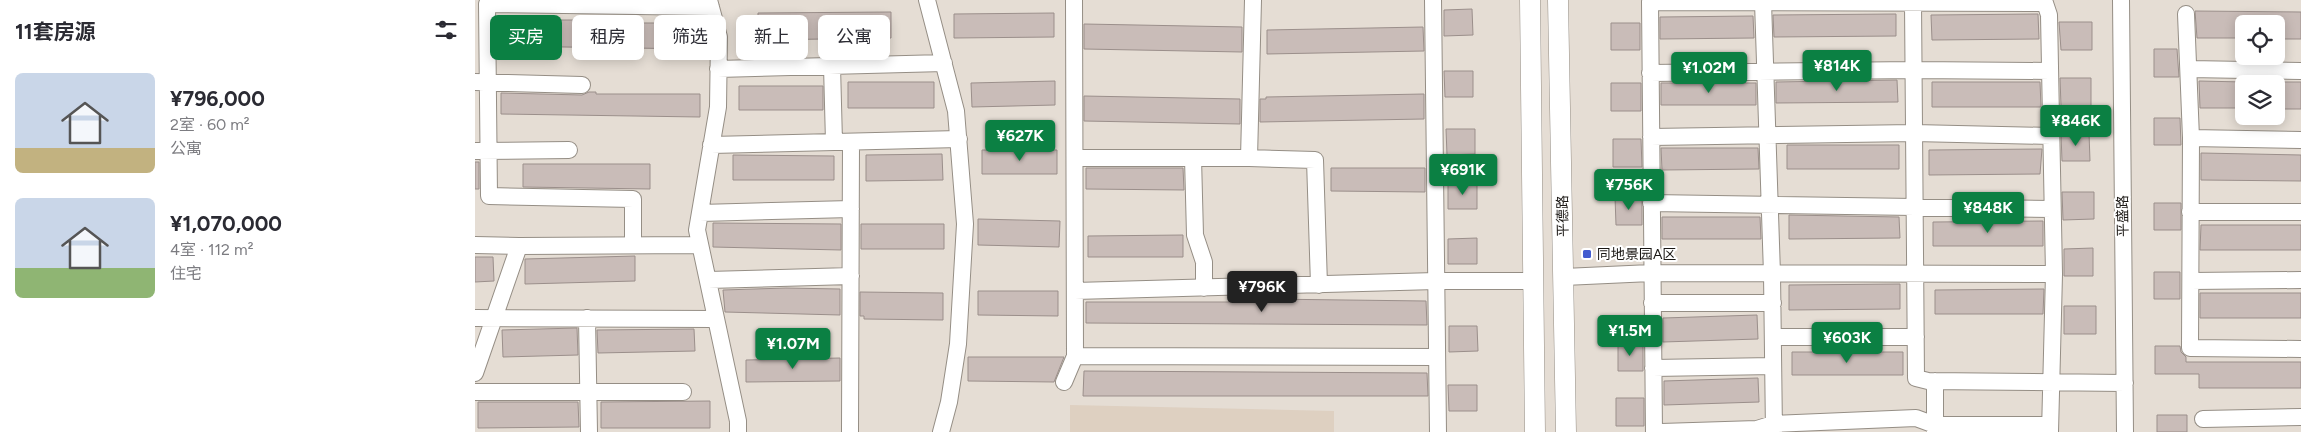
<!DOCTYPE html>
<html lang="zh">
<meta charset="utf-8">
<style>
:root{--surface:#fff;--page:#f2f2f3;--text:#2b2b33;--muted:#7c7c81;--accent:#0b8043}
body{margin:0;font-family:Figtree,"Noto Sans SC",sans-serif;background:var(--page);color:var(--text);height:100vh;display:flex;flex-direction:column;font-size:19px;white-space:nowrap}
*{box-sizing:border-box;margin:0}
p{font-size:16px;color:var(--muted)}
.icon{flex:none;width:28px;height:28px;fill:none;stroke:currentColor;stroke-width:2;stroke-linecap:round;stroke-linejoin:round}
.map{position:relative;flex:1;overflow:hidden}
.panel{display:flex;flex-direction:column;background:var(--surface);width:475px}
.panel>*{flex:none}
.guide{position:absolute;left:15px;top:15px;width:475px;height:45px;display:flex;gap:10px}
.buttons{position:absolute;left:1760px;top:15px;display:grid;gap:10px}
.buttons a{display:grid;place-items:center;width:50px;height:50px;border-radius:8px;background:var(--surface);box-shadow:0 2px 12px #0003;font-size:25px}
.price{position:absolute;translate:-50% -42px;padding:0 11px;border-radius:5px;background:var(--accent);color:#fff;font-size:16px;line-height:32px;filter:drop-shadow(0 1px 2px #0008)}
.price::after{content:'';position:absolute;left:50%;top:30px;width:15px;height:11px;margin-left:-8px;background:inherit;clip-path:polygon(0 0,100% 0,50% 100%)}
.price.active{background:#222;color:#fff}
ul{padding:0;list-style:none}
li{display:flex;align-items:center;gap:15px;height:125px;padding:0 15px}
li span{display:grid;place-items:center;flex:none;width:140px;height:100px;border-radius:8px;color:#555}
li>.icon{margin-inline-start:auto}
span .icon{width:60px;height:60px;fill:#fffc;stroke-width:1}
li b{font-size:21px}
h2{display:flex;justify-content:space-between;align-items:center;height:60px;padding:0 15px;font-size:21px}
.chip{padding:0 18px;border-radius:8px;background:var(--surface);box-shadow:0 2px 12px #0003;font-size:18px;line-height:45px}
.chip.active{background:var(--accent);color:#fff}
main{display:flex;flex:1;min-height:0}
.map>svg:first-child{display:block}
</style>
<main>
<section class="panel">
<h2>11套房源<svg class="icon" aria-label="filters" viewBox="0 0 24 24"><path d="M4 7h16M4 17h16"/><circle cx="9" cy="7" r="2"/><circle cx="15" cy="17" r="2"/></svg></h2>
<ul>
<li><span style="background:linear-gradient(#c9d6e8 75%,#c2b280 0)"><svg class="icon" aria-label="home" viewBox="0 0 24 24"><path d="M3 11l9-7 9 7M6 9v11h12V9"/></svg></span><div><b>¥796,000</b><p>2室 · 60 m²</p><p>公寓</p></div></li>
<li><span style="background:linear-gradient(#c9d6e8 70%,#8fb573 0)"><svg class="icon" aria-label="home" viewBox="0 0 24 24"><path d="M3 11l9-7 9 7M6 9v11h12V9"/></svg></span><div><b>¥1,070,000</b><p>4室 · 112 m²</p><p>住宅</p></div></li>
</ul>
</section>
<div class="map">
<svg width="1826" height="432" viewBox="0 0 1826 432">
<rect width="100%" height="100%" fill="#e5ddd4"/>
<path fill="#ded0c1" d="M595,405L859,411V432H595Z"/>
<path fill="#c9bcb8" stroke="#9b8f8b" d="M997,9L998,35L969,36V10Z
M1720,11L1826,12V39H1801V24H1769V38H1722Z
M416,12V38L283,40V13Z
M579,13V37L479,38V14Z
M1421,14V36L1299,37L1298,15Z
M1563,14L1564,39L1457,40L1456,15Z
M1278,16L1279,38L1185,39V17Z
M23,20H105V23H223V49L23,46Z
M1584,22H1617V50H1586Z
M1136,23H1165V50H1136Z
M609,24L767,27V52L609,49Z
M948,27L949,51L792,54V30Z
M1679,49H1702L1704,77H1679Z
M969,71H998V97H970Z
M1585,78H1616V106H1586Z
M1422,80L1423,102L1301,103V82Z
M580,81V105L497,107L496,83Z
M1724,81L1769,82V108H1725Z
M373,82H459V108H373Z
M1457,82H1565L1566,107H1457Z
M1801,82H1826V109H1801Z
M1136,83H1166V111H1136Z
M1186,83H1281V105H1186Z
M264,86H348V110H264Z
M114,92H121V94H225V117L26,114V93L107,95Z
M949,94V119L785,122V99H791V97Z
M609,96L765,99V124L609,121Z
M1679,118H1705L1706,145H1679Z
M971,129H1000V154L972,155Z
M1614,133L1615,161H1587L1586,134Z
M1138,139H1166L1167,167H1138Z
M1312,145H1424V169H1312Z
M1186,148H1283L1284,169L1187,170Z
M1567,149L1565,174L1454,175V150Z
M507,150H582V174H507Z
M1726,153L1826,155V181L1726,180Z
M467,154L468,180L391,181V155Z
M258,155L359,156V180H258Z
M0,162H4V189H0Z
M48,164H175V189L48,187Z
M611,168H708L709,190L611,189Z
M856,168H950V192L856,191Z
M1002,183V209H973V184Z
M1587,192H1619V219L1588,220Z
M1140,197H1167V225H1141Z
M1679,203H1706V230H1679Z
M1314,215L1424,217L1425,238L1314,239Z
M1187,217H1285L1286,239H1187Z
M503,219L585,221L584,247L503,245Z
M1568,221V246H1458V222Z
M238,223L366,224V250L238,247Z
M469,224V249H386V224Z
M1726,225H1826V250H1725Z
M708,235V257H613V236Z
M1002,238V264H973V239Z
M1618,248V276H1589V249Z
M160,256V281L50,284V259Z
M0,257H18L19,281L0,282Z
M1679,272H1705V299H1679Z
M1425,284V309L1314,310V285Z
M311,288L365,289V315L250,312L248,290Z
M1569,289L1568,314H1460V290Z
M503,291H583V316L503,315Z
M385,292L468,293V320L389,319V316H385Z
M1725,293H1826V318H1725Z
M791,299L951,301L952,325L611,323V302H791Z
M1589,306H1621V334H1589Z
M1282,315L1283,339L1188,342V318Z
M974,326H1002L1003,351L974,352Z
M102,328L103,355L28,357L27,330Z
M219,329L220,351L123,353L122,330Z
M1143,343H1168V371H1143Z
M1680,346H1705L1706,352L1711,357V362H1826V388H1724V374H1680Z
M1317,352H1428V375H1317Z
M493,357H589L579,382L493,381Z
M365,358V381L271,382V360Z
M609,371L952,373L953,396H608Z
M1283,378L1284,402L1189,405V381Z
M973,385H1002V411H974Z
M1141,398H1169V426H1141Z
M235,401V428H126V402Z
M3,402H103L104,427L3,428Z
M1682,415H1712V432H1682Z"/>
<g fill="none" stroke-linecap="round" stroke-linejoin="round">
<g stroke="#958e85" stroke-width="18">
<path id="minor" d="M234,0L244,37L243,107L222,230L263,421V432
M452,0L481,111L490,224L483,344L474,402L466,432
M778,0L774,158L840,160L844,285
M958,0L963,432
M1646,0L1650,432
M1288,2L1297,274L1299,432
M1438,3L1441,378L1453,381L1650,383
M1711,14L1716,138L1715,348L1826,349
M357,66L359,142
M243,69L469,63
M1715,69L1826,71
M1175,73L1438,70L1575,71
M0,82L107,85
M1176,137L1439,133L1576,136
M1716,138L1826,140
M236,145L484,139
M0,151L94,150
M600,158H774
M718,158L720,235L729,262V288
M1176,203L1577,209
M1715,212H1826
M225,213L376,209
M0,245L44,246
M158,245V199L14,196L12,4L236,7
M1089,277L1176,273L1579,274
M233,280L376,276
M1716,281L1826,280
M600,291L961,281H1058
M1177,303H1298
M0,318L241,319
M112,318L114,432
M1298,337H1441
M600,356L962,357
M1178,368L1298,366
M0,373L44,246L225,245
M1460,381V432
M589,382L600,356L599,0
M0,392H208
M1728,419L1826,417
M375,432L376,142
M1179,432L1175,2L1570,3L1574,15L1579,274L1575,432
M1186,432L1282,429L1298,424L1441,418L1460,425H1575"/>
</g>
<g stroke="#958e85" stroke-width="21">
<path id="major" d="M1055,0L1060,432
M1083,0L1091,432"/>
</g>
<use href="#minor" stroke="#fff" stroke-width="16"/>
<use href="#major" stroke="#fff" stroke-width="20"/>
</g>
<rect fill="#435ccf" stroke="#fff" stroke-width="2" x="1107" y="249" width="10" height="10" rx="2.5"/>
<g text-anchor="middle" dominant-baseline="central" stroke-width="4" stroke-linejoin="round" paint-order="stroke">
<g font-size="14" fill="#1a1714" stroke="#fff">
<text transform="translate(1088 216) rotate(-91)">平德路</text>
<text transform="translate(1648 216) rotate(-91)">平盛路</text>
</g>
<g font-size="14" fill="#1a1714" stroke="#fff" text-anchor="start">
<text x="1122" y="254">同地景园A区</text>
</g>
</g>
</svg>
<div class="buttons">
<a><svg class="icon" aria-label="locate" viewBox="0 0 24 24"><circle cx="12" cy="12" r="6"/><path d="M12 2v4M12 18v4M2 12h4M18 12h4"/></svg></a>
<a><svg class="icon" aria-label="layers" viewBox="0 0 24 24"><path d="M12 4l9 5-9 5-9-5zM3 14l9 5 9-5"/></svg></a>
</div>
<b class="price" style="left:1362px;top:92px">¥814K</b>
<b class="price" style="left:1234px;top:94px">¥1.02M</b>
<b class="price" style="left:1601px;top:147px">¥846K</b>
<b class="price" style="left:545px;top:162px">¥627K</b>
<b class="price" style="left:988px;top:196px">¥691K</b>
<b class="price" style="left:1154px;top:211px">¥756K</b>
<b class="price" style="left:1513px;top:234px">¥848K</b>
<b class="price active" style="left:787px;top:313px">¥796K</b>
<b class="price" style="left:1155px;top:357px">¥1.5M</b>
<b class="price" style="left:1372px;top:364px">¥603K</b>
<b class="price" style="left:318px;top:370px">¥1.07M</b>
<div class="guide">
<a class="chip active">买房</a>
<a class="chip">租房</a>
<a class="chip">筛选</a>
<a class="chip">新上</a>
<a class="chip">公寓</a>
</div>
</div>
</main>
